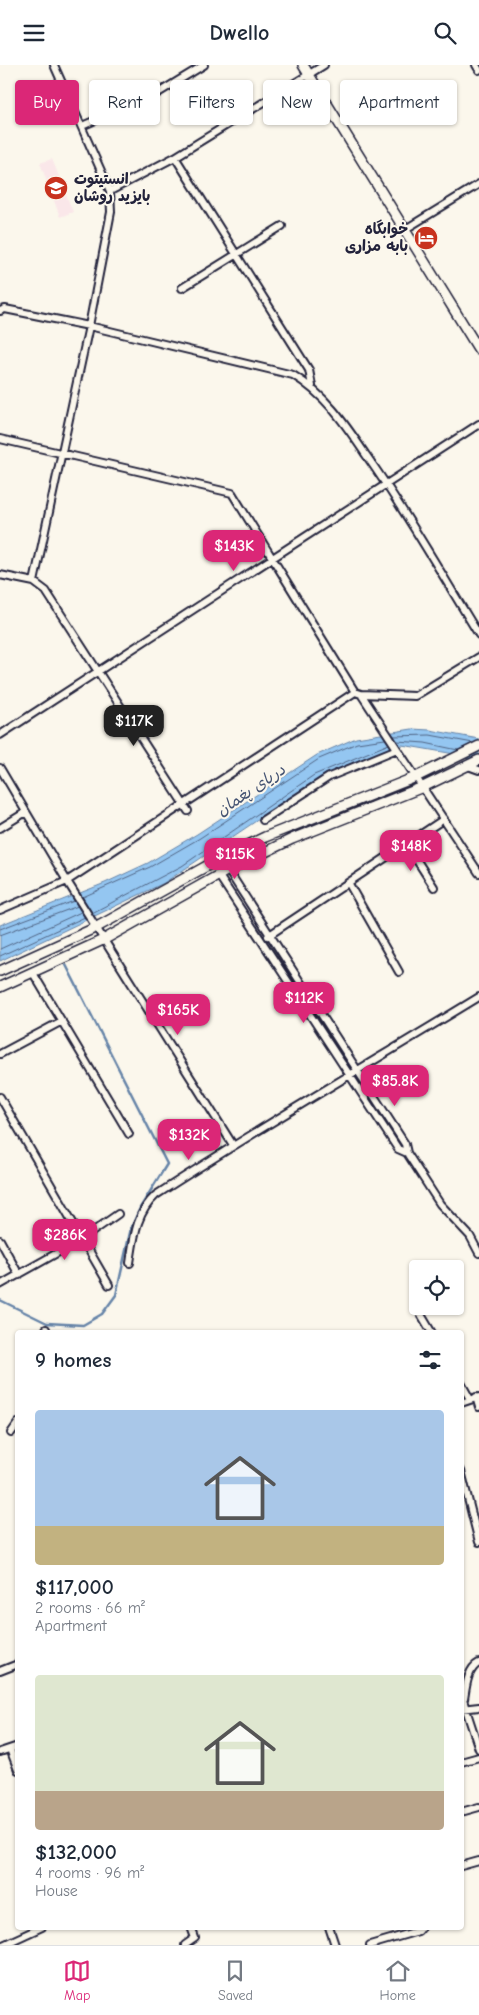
<!DOCTYPE html>
<meta charset="utf-8">
<style>
:root{--surface:#fff;--page:#f6f6f7;--text:#1f2937;--muted:#747a83;--line:#e0e1e3;--accent:#db2777}
body{margin:0;font-family:"Comic Neue","Playpen Sans Arabic",sans-serif;background:var(--page);color:var(--text);height:100vh;display:flex;flex-direction:column;font-size:19px;white-space:nowrap}
*{box-sizing:border-box;margin:0}
p{font-size:16px;color:var(--muted)}
.icon{flex:none;width:28px;height:28px;fill:none;stroke:currentColor;stroke-width:2;stroke-linecap:round;stroke-linejoin:round}
.map{position:relative;flex:1;overflow:hidden}
.details{position:absolute;left:15px;top:1265px;width:449px;height:600px;display:flex;flex-direction:column;background:var(--surface);border-radius:5px;box-shadow:0 1px 4px #0004}
.details>*{flex:none}
.hud{position:absolute;left:15px;top:15px;width:450px;height:45px;display:flex;gap:10px}
.tools{position:absolute;left:409px;top:1195px;display:grid;gap:10px}
.tools a{display:grid;place-items:center;width:55px;height:55px;border-radius:5px;background:var(--surface);box-shadow:0 1px 4px #0004;font-size:25px}
.price{position:absolute;translate:-50% -42px;padding:0 11px;border-radius:10px;background:var(--accent);color:#fff;font-size:16px;line-height:32px;filter:drop-shadow(0 1px 2px #0008)}
.price::after{content:'';position:absolute;left:50%;top:30px;width:15px;height:11px;margin-left:-8px;background:inherit;clip-path:polygon(0 0,100% 0,50% 100%)}
.price.on{background:#222;color:#fff}
ul{padding:0;list-style:none}
li{display:grid;align-content:center;gap:10px;height:265px;padding:0 20px}
li span{display:grid;place-items:center;height:155px;border-radius:5px;color:#555}
li>.icon{margin-inline-start:auto}
span .icon{width:90px;height:90px;fill:#fffc;stroke-width:1}
li b{font-size:21px}
h2{display:flex;justify-content:space-between;align-items:center;height:60px;padding:0 20px;font-size:21px}
.chip{padding:0 18px;border-radius:5px;background:var(--surface);box-shadow:0 1px 4px #0004;font-size:18px;line-height:45px}
.chip.on{background:var(--accent);color:#fff}
header{display:flex;justify-content:space-between;align-items:center;height:65px;padding:0 20px;background:var(--surface);font-size:22px;font-weight:600}
.tab-bar{display:flex;justify-content:space-around;align-items:center;height:70px;border-top:1px solid var(--line);background:var(--surface);font-size:14px;color:var(--muted)}
.tab-bar a{display:grid;justify-items:center;gap:2px}
.tab-bar .on{color:var(--accent)}
.map>svg:first-child{display:block}
</style>
<header><svg class="icon" aria-label="menu" viewBox="0 0 24 24"><path d="M4 6h16M4 12h16M4 18h16"/></svg>Dwello<svg class="icon" aria-label="search" viewBox="0 0 24 24"><circle cx="10" cy="10" r="6"/><path d="M15 15l6 6"/></svg></header>
<div class="map">
<svg width="479" height="1880" viewBox="0 0 479 1880">
<rect width="100%" height="100%" fill="#fbf7ec"/>
<filter id="ink" filterUnits="userSpaceOnUse"><feTurbulence type="fractalNoise" baseFrequency=".02" numOctaves="2"/><feDisplacementMap in="SourceGraphic" scale="10" xChannelSelector="R" yChannelSelector="G"/><feConvolveMatrix kernelMatrix="1 2 1 2 8 2 1 2 1" color-interpolation-filters="sRGB"/></filter>
<g filter="url(#ink)">
<path fill="#fae7e9" d="M52,94L73,147L60,152L40,98Z"/>
<path fill="#94c6f1" stroke="#6684a8" d="M412,664L430,665L479,674V697L449,688L402,680L345,701L317,715L164,818L0,896V860L105,818L148,798L197,769L317,690L356,673Z"/>
<g fill="none" stroke-linecap="round" stroke-linejoin="round">
<path stroke="#506484" stroke-width="1" d="M394,671L430,670L473,678
M397,676L425,678L458,685
M83,832L150,802L200,773L319,694L357,678L385,674
M92,848L182,801L314,710L389,679
M0,864L74,836
M0,870L78,841
M0,884L81,847
M0,891L85,852"/>
<path stroke="#6684a8" stroke-width="2.5" d="M0,1235L47,1258L83,1260L102,1249L116,1230L131,1163L140,1143L167,1099L64,896"/>
<g stroke="#22223b" stroke-width="10">
<path id="minor" d="M476,0L479,5
M82,61L158,28L204,0
M175,92L309,305L312,321
M110,126L175,92L324,0
M404,165L479,119
M182,223L282,161
M0,246L5,244L89,261L293,310C326,330 345,359 366,390C407,448 442,510 479,570
M0,374L232,428L355,627L361,629L479,808
M0,510L34,517L46,526L188,746
M34,517L89,261L111,147L110,126L54,0
M361,629L415,631L479,592
M0,670L479,359
M468,701L479,705
M0,703L67,816L233,1080
M263,755L329,712L397,684
M0,763L26,747
M407,780L434,822
M228,805L405,1079L407,1088L440,1139L470,1171L479,1188
M219,811L398,1084L407,1088
M349,819L399,907
M0,845L67,816L355,627
M268,871L444,754
M33,908L129,1069
M0,989L62,956
M0,1032L109,1220
M0,1175L19,1210
M130,1198C134,1172 136,1148 156,1130C262,1061 371,998 479,932
M0,1220L82,1174L118,1149
M416,1241L432,1268
M46,1264L47,1268
M461,1318L470,1334
M476,1332L479,1342
M461,1338L479,1332
M11,1368L18,1358
M461,1406L479,1477
M0,1606L18,1599
M461,1629L479,1684
M464,1634C466,1623 467,1604 479,1598
M461,1644L479,1642
M10,1684L18,1705
M0,1687L18,1681
M461,1697L479,1692
M461,1747L479,1742
M461,1801L479,1796
M329,1862L335,1880
M3,1880L42,1862
M185,1880L195,1873L191,1862
M370,1880L418,1866L421,1862"/>
</g>
<g stroke="#22223b" stroke-width="12">
<path id="secondary" d="M303,0L479,285
M0,906L97,862L223,792L265,772L416,712L479,681
M0,922L105,874L228,805L292,774L423,722L479,695"/>
</g>
<use href="#minor" stroke="#fbf7ec" stroke-width="6"/>
<use href="#secondary" stroke="#fbf7ec" stroke-width="9"/>
</g>
</g>
<defs>
<g id="university-disc" transform="scale(1.25)"><circle r="9.5" fill="#c8321e" stroke="#fbf7ec"/><path d="M0-5L7-2L0 1L-7-2ZM-4 1L0 2.5L4 1V4Q0 6-4 4Z" fill="#fff"/></g>
<g id="hotel-disc" transform="scale(1.25)"><circle r="9.5" fill="#c8321e" stroke="#fbf7ec"/><path d="M-6-4.5h1.5V1H6V5H4.5V3h-9V5H-6ZM-4 0a1.8 1.8 0 1 1 3.6 0ZM.5 0V-2.5h3Q6-2.5 6 0Z" fill="#fff"/></g>
</defs>
<g fill-rule="evenodd">
<use href="#university-disc" x="56" y="123"/>
<use href="#hotel-disc" x="426" y="173"/>
</g>
<g text-anchor="middle" dominant-baseline="central" stroke-width="4" stroke-linejoin="round" paint-order="stroke">
<g font-size="15" font-weight="bold" fill="#22223b" stroke="#fbf7ec" text-anchor="start">
<text x="74" y="114">انستیتوت<tspan x="74" dy="17">بایزید روشان</tspan></text>
<text x="408" y="164" text-anchor="end">خوابگاه<tspan x="408" dy="17">بابه مزاری</tspan></text>
</g>
<g font-size="16" font-style="italic" fill="#445372" stroke="#fbf7ec">
<text transform="translate(251 725) rotate(-34)">دریای پغمان</text>
</g>
</g>
</svg>
<div class="tools">
<a><svg class="icon" aria-label="locate" viewBox="0 0 24 24"><circle cx="12" cy="12" r="6"/><path d="M12 2v4M12 18v4M2 12h4M18 12h4"/></svg></a>
</div>
<b class="price" style="left:234px;top:507px">$143K</b>
<b class="price on" style="left:134px;top:682px">$117K</b>
<b class="price" style="left:411px;top:807px">$148K</b>
<b class="price" style="left:235px;top:815px">$115K</b>
<b class="price" style="left:304px;top:959px">$112K</b>
<b class="price" style="left:178px;top:971px">$165K</b>
<b class="price" style="left:395px;top:1042px">$85.8K</b>
<b class="price" style="left:189px;top:1096px">$132K</b>
<b class="price" style="left:65px;top:1196px">$286K</b>
<div class="hud">
<a class="chip on">Buy</a>
<a class="chip">Rent</a>
<a class="chip">Filters</a>
<a class="chip">New</a>
<a class="chip">Apartment</a>
</div>
<section class="details">
<h2>9 homes<svg class="icon" aria-label="filters" viewBox="0 0 24 24"><path d="M4 7h16M4 17h16"/><circle cx="9" cy="7" r="2"/><circle cx="15" cy="17" r="2"/></svg></h2>
<ul>
<li><span style="background:linear-gradient(#a9c7e8 75%,#c2b280 0)"><svg class="icon" aria-label="home" viewBox="0 0 24 24"><path d="M3 11l9-7 9 7M6 9v11h12V9"/></svg></span><div><b>$117,000</b><p>2 rooms · 66 m²</p><p>Apartment</p></div></li>
<li><span style="background:linear-gradient(#dfe7d0 75%,#b9a48a 0)"><svg class="icon" aria-label="home" viewBox="0 0 24 24"><path d="M3 11l9-7 9 7M6 9v11h12V9"/></svg></span><div><b>$132,000</b><p>4 rooms · 96 m²</p><p>House</p></div></li>
</ul>
</section>
</div>
<nav class="tab-bar">
<a class="on"><svg class="icon" aria-label="map" viewBox="0 0 24 24"><path d="M3 6l6-2 6 2 6-2v14l-6 2-6-2-6 2zM9 4v14M15 6v14"/></svg>Map</a>
<a><svg class="icon" aria-label="saved" viewBox="0 0 24 24"><path d="M7 4h10v16l-5-4-5 4z"/></svg>Saved</a>
<a><svg class="icon" aria-label="home" viewBox="0 0 24 24"><path d="M3 11l9-7 9 7M6 9v11h12V9"/></svg>Home</a>
</nav>
